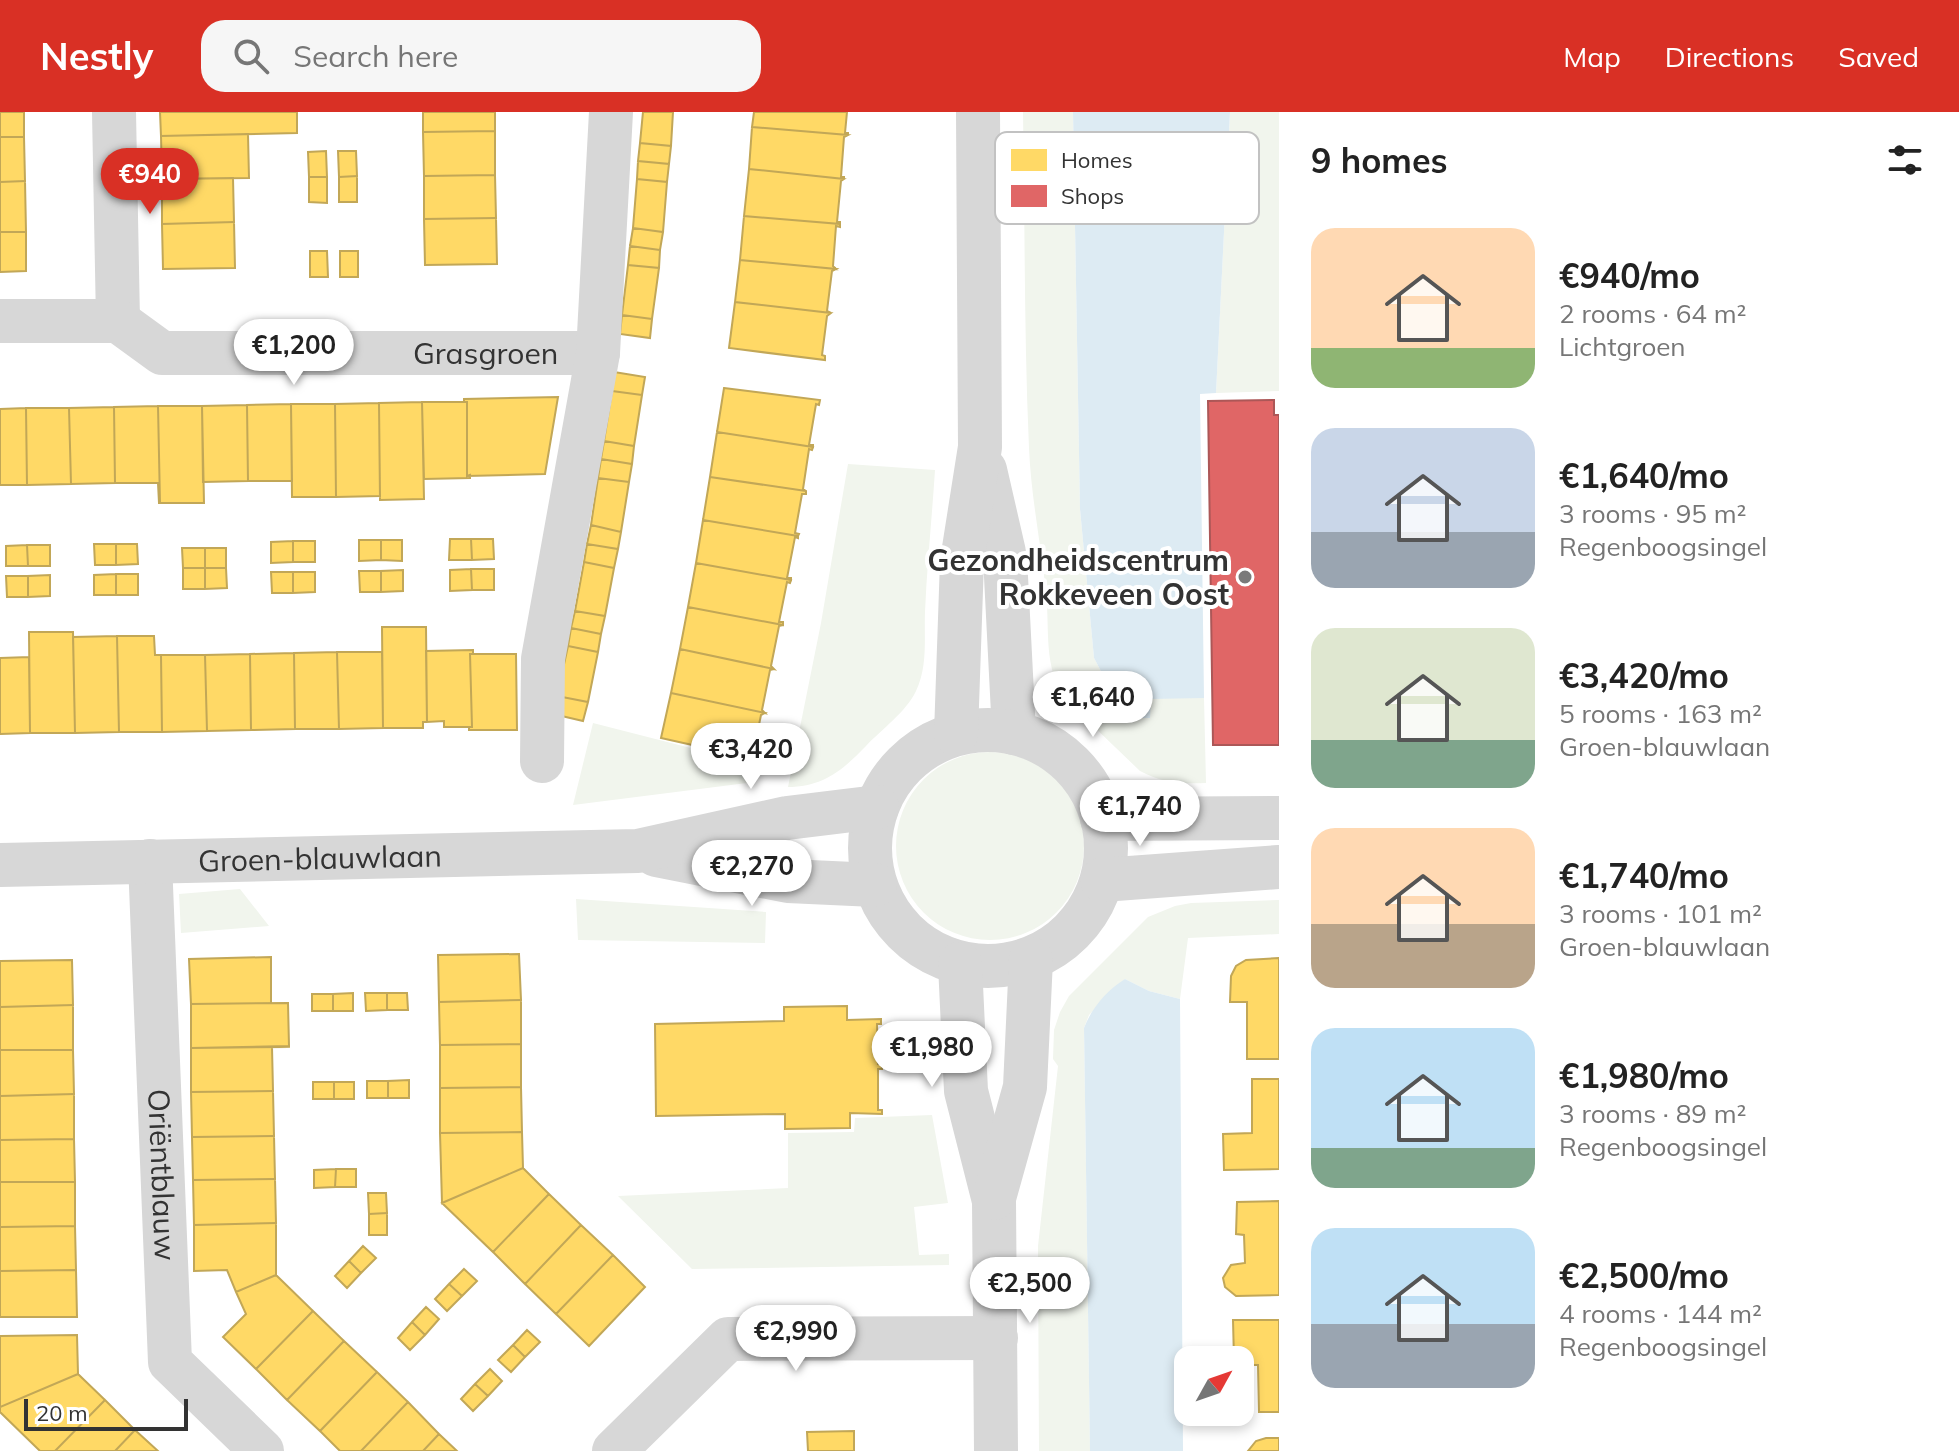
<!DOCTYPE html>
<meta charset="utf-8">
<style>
:root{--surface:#fff;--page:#f6f6f6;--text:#222;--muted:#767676;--accent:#d93025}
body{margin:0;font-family:Mulish,sans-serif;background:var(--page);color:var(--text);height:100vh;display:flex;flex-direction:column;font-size:30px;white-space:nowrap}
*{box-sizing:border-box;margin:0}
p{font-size:26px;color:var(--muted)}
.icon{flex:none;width:44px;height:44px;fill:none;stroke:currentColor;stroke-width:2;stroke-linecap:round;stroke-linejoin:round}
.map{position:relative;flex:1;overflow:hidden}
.drawer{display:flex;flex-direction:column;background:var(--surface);width:680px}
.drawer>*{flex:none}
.needle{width:52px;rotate:50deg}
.buttons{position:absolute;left:1174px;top:1234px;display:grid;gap:16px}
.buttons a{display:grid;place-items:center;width:80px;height:80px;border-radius:16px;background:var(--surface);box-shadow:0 4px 12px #0003;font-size:40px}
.scale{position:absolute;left:24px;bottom:20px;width:164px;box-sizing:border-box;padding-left:8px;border:4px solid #333;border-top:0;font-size:22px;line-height:28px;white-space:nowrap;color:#333;-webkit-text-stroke:6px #fff;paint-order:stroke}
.price{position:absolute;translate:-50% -68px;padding:0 18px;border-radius:28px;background:#fff;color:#222;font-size:26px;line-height:52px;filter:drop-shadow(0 2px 4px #0008)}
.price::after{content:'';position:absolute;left:50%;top:48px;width:24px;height:18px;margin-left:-12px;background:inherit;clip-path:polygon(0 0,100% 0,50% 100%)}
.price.selected{background:var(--accent);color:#fff}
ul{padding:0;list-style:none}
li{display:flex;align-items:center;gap:24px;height:200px;padding:0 32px}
li span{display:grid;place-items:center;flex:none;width:224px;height:160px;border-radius:24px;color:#555}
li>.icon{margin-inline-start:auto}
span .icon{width:96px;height:96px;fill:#fffc;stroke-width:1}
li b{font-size:34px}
h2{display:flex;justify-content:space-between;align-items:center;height:96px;padding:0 32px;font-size:34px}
header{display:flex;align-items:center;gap:48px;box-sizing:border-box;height:112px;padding:0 40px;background:var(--accent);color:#fff}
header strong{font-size:38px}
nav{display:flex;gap:44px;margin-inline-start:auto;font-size:28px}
.search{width:560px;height:72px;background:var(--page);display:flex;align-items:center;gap:20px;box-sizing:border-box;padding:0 28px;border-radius:24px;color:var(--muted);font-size:30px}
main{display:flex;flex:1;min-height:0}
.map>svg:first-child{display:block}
</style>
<header>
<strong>Nestly</strong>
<div class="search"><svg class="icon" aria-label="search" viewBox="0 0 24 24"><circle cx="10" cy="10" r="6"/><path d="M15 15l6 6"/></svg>Search here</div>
<nav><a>Map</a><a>Directions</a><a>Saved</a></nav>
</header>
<main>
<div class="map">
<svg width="1279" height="1339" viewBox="0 0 1279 1339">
<rect width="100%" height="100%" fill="#fff"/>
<path fill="#f1f5ed" d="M1023,0H1073L1080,397L1094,546L1103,563L1127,586H1204L1206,671C1181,672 1162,671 1140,659L1065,587C1043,554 1050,519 1046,481C1041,433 1031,384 1029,336C1024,224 1025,112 1023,0Z
M1230,0H1279V279L1216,281Z
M848,352L935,358C932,405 927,453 925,500C924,526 928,554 916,579C906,600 882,617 866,634C843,658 823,675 788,675L821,511Z
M593,611L757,653L747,671L573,693Z
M896 734a94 94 0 1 1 188 0a94 94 0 1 1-188 0Z
M240,777L269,814L181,821L179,782Z
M576,787L766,800L765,831L578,828Z
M1279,788V822L1188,826L1180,887L1149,879L1125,867L1089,903L1084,916L1090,1339H1039L1038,1134L1058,954L1053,947L1054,918L1060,900L1069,884L1148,805L1175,794L1191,791Z
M932,1003L948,1091L914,1095L919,1143L949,1142V1153L692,1157L618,1084L788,1076V1021L854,1020L855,1006Z"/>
<path fill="#ddebf3" d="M1073,0H1230L1216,281L1200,282L1204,586L1151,587L1150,606H1128L1127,586L1103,563L1094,546L1080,397Z
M1125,867L1149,879L1180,887L1183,1339H1090L1084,916C1091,897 1107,878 1125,867Z"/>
<path fill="#ffd966" stroke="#c2a757" stroke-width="2" d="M0,0H24V25H0Z
M160,0H297V21L161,24Z
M423,0H495V19L423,20Z
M643,0H673L671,34L640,31Z
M754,0H847L845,21H848V23L752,15Z
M752,15L848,23L844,25L841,65H844V67L749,57Z
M495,19V63L424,64L423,20Z
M248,22L249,66L162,67L161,24Z
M0,25H24L25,69L0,70Z
M640,31L671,34L669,52L638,49Z
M326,39L327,65H309L308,40Z
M338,39H356L357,64L339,65Z
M638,49L669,52L667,70L637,67Z
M749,57L844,67L841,69L837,110H840V112L744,104Z
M495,63L496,106L424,107V64Z
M357,64V90H339V65Z
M309,65H327V91L309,90Z
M233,66L234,110L162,112V67Z
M637,67L667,70L663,120L633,116Z
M25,69L26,120H0V70Z
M744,104L840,112V115L836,114L833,154L836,157L740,148Z
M496,106L497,152L425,153L424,107Z
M234,110L235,156L163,157L162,112Z
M633,116L663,120L660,138L630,134Z
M0,120H26V159L0,160Z
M630,134L660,138L659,156L628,153Z
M310,139H327L328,165H310Z
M340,139H358V165H340Z
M740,148L836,157L832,159L827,199L831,201L735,190Z
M628,153L659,156L652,207L622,203Z
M735,190L831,201L827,204L822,243L825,244V248L729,236Z
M622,203L652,207L650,226L620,222Z
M614,260L645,265L642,283L612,279Z
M724,276L820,288L819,293L816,292L809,333H813V335L717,320Z
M612,279L642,283L634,334L604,329Z
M558,285L545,362L467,364V290H464V287Z
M422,290L424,387L380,388L379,291Z
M422,290H467V364L470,363V366L424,367Z
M379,291L380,384L336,385L335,292Z
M291,292L292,369H248L247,293Z
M291,292H335L336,385H292Z
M247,293L248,369L203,370L202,294Z
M158,294H202L204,391H160Z
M158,294L160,391H159L158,371H115L114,295Z
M114,295L115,371L71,372L69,296Z
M26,296L27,373H0V297Z
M26,296H69L71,372L27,373Z
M717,320L813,335L812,338L809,337L803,377L806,379L710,365Z
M604,329L634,334L632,352L601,347Z
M601,347L632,352L629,370L598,366Z
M710,365L806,379V382H802L795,421L799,422L798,424L703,408Z
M598,366L629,370L621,420L591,413Z
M703,408L798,424V426L795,425L787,466H791V468L696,451Z
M591,413L621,420L618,437L587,432Z
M450,427H471L472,448H449Z
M471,427H493L494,447L472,448Z
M359,428H381V448L359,449Z
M381,428H402V449L381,448Z
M293,429V450L271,451V430Z
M293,429H315V450H293Z
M94,432H116V453H95Z
M116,432H137L138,452L116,453Z
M587,432L618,437L614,456L584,450Z
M27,433L28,454H6V434Z
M27,433H50V454H28Z
M182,436H205V456H183Z
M205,436H226V456H205Z
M584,450L614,456L605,504L575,499Z
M696,451L791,468L790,471L787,470L779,510H783V513L688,495Z
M183,456H205V477H183Z
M205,456H226L227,476L205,477Z
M471,457H494V478H472Z
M471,457L472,478L450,479V458Z
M403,458V479L381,480V459Z
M359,459H381V480H360Z
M271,460H293V481H272Z
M293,460H315V480L293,481Z
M116,462H138V483H116Z
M116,462V483H94V463Z
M50,463V484L28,485V464Z
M6,464H28V485H7Z
M688,495L783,513L779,514L771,554L774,557L680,537Z
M575,499L605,504L601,522L571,516Z
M382,515H426L427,610H423V616H383Z
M571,516L601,522L598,540L568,534Z
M29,520H73L75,621H30Z
M117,524L119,620L75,621L73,525Z
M117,524H154L155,543H161L162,620H119Z
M568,534L598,540L588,590L557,584Z
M680,537L774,557L770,558L762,598L765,601L671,581Z
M473,538V542H470L472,615H444V609L427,610L426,539Z
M337,540L339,617H295L294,541Z
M337,540H382L383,616L339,617Z
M294,541L295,617L251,618L250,542Z
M250,542L251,618L207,619L205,543Z
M470,542H516L517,618H469V615H472Z
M161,543H205L207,619L162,620Z
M29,545L30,621L0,622V546Z
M671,581L765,601L761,603L753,642L756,643L755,647L661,626Z
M557,584L588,590L583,609L553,602Z
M519,842L521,888L439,890L438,843Z
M271,845V891L191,892L189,847Z
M1279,846V947H1247V890H1230L1231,864L1236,854L1246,848Z
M72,848L73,893L0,895V849Z
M353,881V899H333V882Z
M365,881H387V898L366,899Z
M387,881H407L408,898H387Z
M312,882H333V899H312Z
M521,888V932L440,933L439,890Z
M288,891L289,934L191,936V892Z
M73,893V938H0V895Z
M847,894V908L881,907V912H877L878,952H882V957H878V998H882V1002L850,1001V1016L785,1017V1002L656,1004L655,912L784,909V895Z
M521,932V975L440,976V933Z
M272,935L273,979L191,980V936L290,935Z
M0,938H73L74,982L0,984Z
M1252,967H1279V1057L1224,1058L1223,1022L1252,1021Z
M409,968V986H388V969Z
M367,969H388V986H367Z
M313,970H334V987H313Z
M334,970H354V987H334Z
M521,975L522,1020L440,1021V976Z
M273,979L274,1024L192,1025L191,980Z
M74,982V1027L0,1028V984Z
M522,1020L523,1056L442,1091L440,1021Z
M274,1024L275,1067L193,1068L192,1025Z
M74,1027L75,1070H0V1028Z
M523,1056L549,1082L493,1140L442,1091Z
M336,1057H356V1075H335Z
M336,1057L335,1075L314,1076V1058Z
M275,1067L276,1111L194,1113L193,1068Z
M0,1070H75V1114L0,1115Z
M368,1081H386L387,1101L369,1102Z
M549,1082L581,1113L525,1172L493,1140Z
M1279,1089V1183L1236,1184L1225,1175L1223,1166L1231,1153L1245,1151L1244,1123L1236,1122L1237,1090Z
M387,1101V1123H369V1102Z
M276,1111V1163L236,1180L227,1158L194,1159V1113Z
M581,1113L613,1143L556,1202L525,1172Z
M75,1114L76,1158L0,1159V1115Z
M363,1134L376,1146L361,1161L349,1149Z
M613,1143L645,1175L589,1234L556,1202Z
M349,1149L361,1161L347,1176L335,1164Z
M464,1157L477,1169L462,1184L449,1172Z
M76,1158L77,1205H0V1159Z
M276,1163L313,1199L256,1257L223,1225L246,1202L236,1180Z
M449,1172L462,1184L447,1199L435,1187Z
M426,1195L439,1207L425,1223L412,1210Z
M313,1199L344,1229L287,1288L256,1257Z
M1233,1208H1279V1300H1259L1258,1253H1240V1248H1234Z
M412,1210L425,1223L410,1238L398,1226Z
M527,1218L540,1230L525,1245L513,1233Z
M77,1223L78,1262L0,1295V1224Z
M344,1229L377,1260L320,1319L287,1288Z
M513,1233L525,1245L511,1260L498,1248Z
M490,1257L502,1269L488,1284L475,1272Z
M377,1260L408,1290L361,1339H340L320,1319Z
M78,1262L105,1288L55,1339H40L0,1300V1295Z
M475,1272L488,1284L473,1299L461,1287Z
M105,1288L135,1318L115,1339H55Z
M408,1290L439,1322L423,1339H361Z
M135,1318L158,1339H115Z
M854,1319V1339H808L807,1320Z
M439,1322L457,1339H423Z
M1266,1326H1279V1339H1248L1256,1329Z"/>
<path fill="#e06666" stroke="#ac5757" stroke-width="2" d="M1274,288V303H1279V633H1213L1208,289Z"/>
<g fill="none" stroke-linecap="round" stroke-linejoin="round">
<g stroke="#d7d7d7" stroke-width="44">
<path d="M114,0L118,209"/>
<path id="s1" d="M0,209H118L162,241H598"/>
<path d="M985,358L1005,445L1014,621"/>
<circle cx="988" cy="736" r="118"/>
<path d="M956,622L962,449L980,335L978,0"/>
<path d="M542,649L543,547L598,241L611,0"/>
<path d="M1102,707L1279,706"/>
<path d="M656,743L788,769L875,773"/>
<path id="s2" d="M150,749L170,1250L262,1339"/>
<path id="s3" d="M0,753L638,739L787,706L877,695"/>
<path d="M1102,768L1279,755"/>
<path d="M960,852L966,979L994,1089L996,1339"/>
<path d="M994,1086L1025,975L1031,847"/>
<path d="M614,1339L728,1227L996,1226"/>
</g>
</g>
<circle fill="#7a7a7a" stroke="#fff" stroke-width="3" cx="1245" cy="465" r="8"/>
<g text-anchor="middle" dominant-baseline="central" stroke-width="8" stroke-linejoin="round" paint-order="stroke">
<g font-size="30" fill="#333" stroke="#fff">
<text stroke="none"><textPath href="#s1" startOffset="496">Grasgroen</textPath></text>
<text stroke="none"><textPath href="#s3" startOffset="320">Groen-blauwlaan</textPath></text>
<text stroke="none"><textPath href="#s2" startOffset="314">Oriëntblauw</textPath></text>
</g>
<g font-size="30" font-weight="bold" fill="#333" stroke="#fff" text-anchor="end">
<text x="1229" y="448">Gezondheidscentrum<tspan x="1229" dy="34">Rokkeveen Oost</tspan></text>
</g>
</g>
<rect x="995" y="20" width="264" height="92" rx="12" fill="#fff" stroke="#c2c2c2" stroke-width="2"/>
<rect x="1011" y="37" width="36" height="22" fill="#ffd966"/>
<rect x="1011" y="73" width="36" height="22" fill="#e06666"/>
<g font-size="22" fill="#333">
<text x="1061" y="56">Homes</text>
<text x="1061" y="92">Shops</text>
</g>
</svg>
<div class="buttons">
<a><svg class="needle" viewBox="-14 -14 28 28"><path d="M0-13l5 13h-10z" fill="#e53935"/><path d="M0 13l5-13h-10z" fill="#767676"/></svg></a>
</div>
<div class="scale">20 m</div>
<b class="price selected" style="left:150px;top:104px">€940</b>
<b class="price" style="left:294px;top:275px">€1,200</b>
<b class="price" style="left:1093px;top:627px">€1,640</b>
<b class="price" style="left:751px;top:679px">€3,420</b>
<b class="price" style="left:1140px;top:736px">€1,740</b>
<b class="price" style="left:752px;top:796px">€2,270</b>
<b class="price" style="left:932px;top:977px">€1,980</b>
<b class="price" style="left:1030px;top:1213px">€2,500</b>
<b class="price" style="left:796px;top:1261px">€2,990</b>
</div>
<section class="drawer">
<h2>9 homes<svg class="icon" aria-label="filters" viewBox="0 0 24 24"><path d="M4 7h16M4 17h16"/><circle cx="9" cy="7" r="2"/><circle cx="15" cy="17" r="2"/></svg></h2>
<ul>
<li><span style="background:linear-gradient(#ffd9b3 75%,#8fb573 0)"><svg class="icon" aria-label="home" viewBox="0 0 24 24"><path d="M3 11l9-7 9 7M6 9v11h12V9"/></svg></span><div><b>€940/mo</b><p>2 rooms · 64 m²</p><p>Lichtgroen</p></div></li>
<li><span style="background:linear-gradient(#c9d6e8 65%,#9aa5b1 0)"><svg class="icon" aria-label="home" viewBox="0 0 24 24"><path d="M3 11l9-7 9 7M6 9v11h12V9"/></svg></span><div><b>€1,640/mo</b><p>3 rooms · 95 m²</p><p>Regenboogsingel</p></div></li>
<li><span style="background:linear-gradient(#dfe7d0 70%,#7fa58c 0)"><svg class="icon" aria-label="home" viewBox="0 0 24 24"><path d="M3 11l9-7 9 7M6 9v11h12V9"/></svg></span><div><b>€3,420/mo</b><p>5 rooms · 163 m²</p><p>Groen-blauwlaan</p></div></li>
<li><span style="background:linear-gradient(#ffd9b3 60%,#b9a48a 0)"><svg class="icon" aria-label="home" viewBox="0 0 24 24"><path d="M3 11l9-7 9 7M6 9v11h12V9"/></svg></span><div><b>€1,740/mo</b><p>3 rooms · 101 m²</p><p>Groen-blauwlaan</p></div></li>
<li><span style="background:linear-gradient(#bfe0f5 75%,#7fa58c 0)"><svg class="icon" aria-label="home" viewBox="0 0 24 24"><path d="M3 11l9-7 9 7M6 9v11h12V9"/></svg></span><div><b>€1,980/mo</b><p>3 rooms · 89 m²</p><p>Regenboogsingel</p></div></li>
<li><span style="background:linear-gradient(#bfe0f5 60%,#9aa5b1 0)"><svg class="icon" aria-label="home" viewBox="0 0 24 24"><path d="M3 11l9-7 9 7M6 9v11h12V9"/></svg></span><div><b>€2,500/mo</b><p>4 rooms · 144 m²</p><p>Regenboogsingel</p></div></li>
</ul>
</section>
</main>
